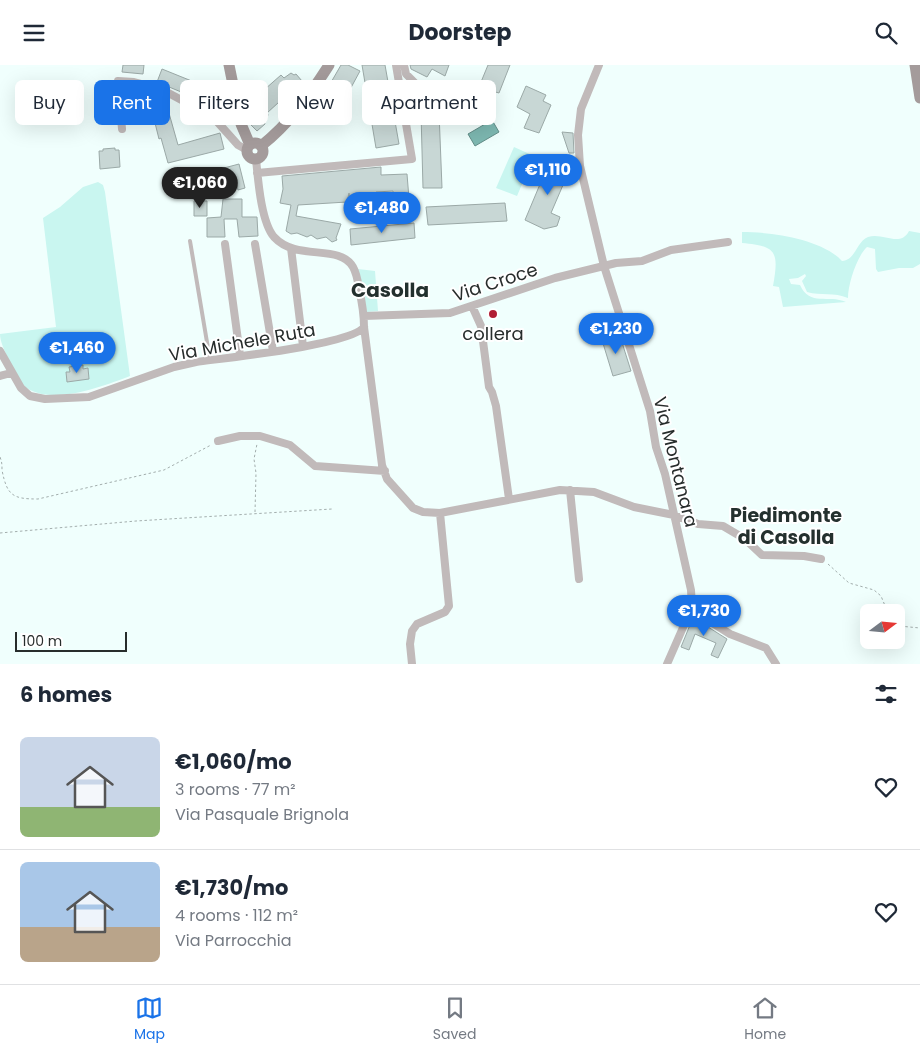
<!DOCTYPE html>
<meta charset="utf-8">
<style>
:root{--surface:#fff;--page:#f6f6f7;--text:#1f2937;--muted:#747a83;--line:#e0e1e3;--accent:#1a73e8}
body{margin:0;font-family:Poppins,sans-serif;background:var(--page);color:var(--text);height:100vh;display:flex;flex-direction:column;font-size:19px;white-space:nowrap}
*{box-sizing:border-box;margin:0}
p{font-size:16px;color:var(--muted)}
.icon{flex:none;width:28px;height:28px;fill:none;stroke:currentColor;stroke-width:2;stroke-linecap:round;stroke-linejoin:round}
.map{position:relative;height:599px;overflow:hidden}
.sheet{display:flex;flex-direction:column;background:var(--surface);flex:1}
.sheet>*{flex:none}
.guide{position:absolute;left:15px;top:15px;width:500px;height:45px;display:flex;gap:10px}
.needle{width:32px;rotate:74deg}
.tools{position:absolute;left:860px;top:539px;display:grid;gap:10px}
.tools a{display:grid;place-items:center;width:45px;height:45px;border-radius:8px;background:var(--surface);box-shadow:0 5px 20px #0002;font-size:25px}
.scale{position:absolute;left:15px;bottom:12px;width:112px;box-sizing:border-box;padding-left:5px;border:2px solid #272d2c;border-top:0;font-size:14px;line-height:18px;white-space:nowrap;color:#272d2c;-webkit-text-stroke:4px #fff;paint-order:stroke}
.price{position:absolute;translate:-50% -42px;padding:0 11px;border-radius:18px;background:var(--accent);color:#fff;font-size:16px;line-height:32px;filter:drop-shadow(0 1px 2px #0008)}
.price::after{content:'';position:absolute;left:50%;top:30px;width:15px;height:11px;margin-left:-8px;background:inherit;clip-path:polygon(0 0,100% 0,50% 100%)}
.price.selected{background:#222;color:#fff}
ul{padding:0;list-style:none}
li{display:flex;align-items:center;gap:15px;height:125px;padding:0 20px}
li+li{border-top:1px solid var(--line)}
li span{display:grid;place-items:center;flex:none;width:140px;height:100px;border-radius:8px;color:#555}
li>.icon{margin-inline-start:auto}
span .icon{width:60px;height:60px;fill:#fffc;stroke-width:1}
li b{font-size:21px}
h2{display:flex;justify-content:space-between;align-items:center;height:60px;padding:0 20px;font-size:21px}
.chip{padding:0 18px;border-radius:8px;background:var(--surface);box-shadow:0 5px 20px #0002;font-size:18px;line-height:45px}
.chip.selected{background:var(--accent);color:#fff}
header{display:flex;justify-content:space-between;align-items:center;height:65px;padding:0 20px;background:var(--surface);font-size:22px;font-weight:700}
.tab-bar{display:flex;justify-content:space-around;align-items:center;height:70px;border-top:1px solid var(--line);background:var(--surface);font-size:14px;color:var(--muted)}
.tab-bar a{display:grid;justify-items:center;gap:2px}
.tab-bar .selected{color:var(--accent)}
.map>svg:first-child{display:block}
</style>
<header><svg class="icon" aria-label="menu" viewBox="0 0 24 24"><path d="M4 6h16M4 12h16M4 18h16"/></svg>Doorstep<svg class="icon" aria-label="search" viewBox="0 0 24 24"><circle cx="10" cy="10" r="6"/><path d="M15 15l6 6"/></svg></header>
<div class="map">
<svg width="920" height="599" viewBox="0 0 920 599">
<rect width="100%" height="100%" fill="#f0fffd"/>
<path fill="#c9f6f0" d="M514,82L534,91L517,131L496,123Z
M98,117L103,120L105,127L130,311C104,321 57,339 30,325C19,320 12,305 8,294C5,286 0,277 0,269L56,262L43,153L60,142L83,122Z
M909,166L920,168V199L913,203H899L878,207L876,204L875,184L867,182C857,191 848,219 848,233C834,227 821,231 807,227L802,216L806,211L805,209L798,213L789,214L791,219L800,220C810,242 828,229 846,237L783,242L779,222L773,221C779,187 777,181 742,178V167C771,167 822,174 842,196C856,195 856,177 868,172C883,167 900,183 909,166Z
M358,204L375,206L378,246L367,247Z"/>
<path fill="#7db8b1" stroke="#638e89" d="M492,55L499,67L475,81L468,69Z"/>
<path fill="#c8d7d5" stroke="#9ba9a7" d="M123,0H144L143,9L122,7Z
M341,0H348L360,6L340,43L322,33Z
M362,0H385L399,79L376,83Z
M410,0H449L445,11L432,4L427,12L411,4Z
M488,0H510L499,28L485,24L486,18L481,17Z
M162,4L209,23L204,36L184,30L186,29L157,17Z
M291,8L294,10L296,9L302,16L267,48L268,50L264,56L265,59L257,66L249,58L254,53L245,42L243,32L250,26L256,32L281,10L284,13Z
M526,21L546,30L543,36L551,40L539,68L524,63L530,49L517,42Z
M165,34L178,80L220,68L224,84L168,98L161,73L159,74L150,38Z
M439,47L442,123H423L421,48Z
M562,67L573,68L574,88H569Z
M115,83V85H119L120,102L100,104L99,86H103V84Z
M551,93L568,100L566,104L569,106L551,148L560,152L557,161L544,164L525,155Z
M239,99L245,123L238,125L236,117L210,124L205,108Z
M381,102V110L407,109L410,146H394L393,126L376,127L377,134L350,136L349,128L347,137L298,140L296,151L341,159L336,173L337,175L332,177L326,172L317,174L311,170L307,172L297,168L291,169L286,166L291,140L280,138L283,124L282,111Z
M223,134H242V152H257L258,171L239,172L237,154H224L225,172H207V153L221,152Z
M194,136H207V151H194Z
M505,138L507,156L428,160L426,142Z
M414,158L415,173L351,180L350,164Z
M619,268L631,306L613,311L602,275Z
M83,300V304L88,303L89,314L67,317L66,307H70L69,302Z
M692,555L708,562L727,574L718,593L711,590L716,578L695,569L689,585L681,582Z"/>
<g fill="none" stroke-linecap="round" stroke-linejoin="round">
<path stroke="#a3aead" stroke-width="1" stroke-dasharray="2.5 2.5" stroke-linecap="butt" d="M0,392C2,397 2,400 2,405C7,431 13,434 38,434L164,405L211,380
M255,447L256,408L254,394L257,379
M0,468L136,456L332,444
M828,499L849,518L874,525L881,531L888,548
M896,559L899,561L920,563"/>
<path stroke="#c1baba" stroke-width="4" d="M190,176L210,295"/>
<path stroke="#c1baba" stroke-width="8" d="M404,0L406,9L417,20
M599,0L581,44L578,70L580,101L604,201L650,346L656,382L665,409L691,525L692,542L667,599
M122,64L118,16L134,17L161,24L213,52L238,80L247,85
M256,94C258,114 261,157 274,172C297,197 339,178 353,202C357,209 358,217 359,224C362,237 364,249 364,262L382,400L387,414L413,443L423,447L440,448L560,425L594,427L634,442L674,450L698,459L723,461L745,474L762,490L804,491L821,494
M257,108L412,94L396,0
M225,179L240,290
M255,179L273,286
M291,183L303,281
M472,241L481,261L489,322L492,327L496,341L509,434
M364,251L450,248L555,213L616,198L642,196L671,185L728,177
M0,286L21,323L30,331L45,334L89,332L174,302L196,297C224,293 351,280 364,262
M0,311L11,308
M218,376L240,371H260L290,380L315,401L385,406
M570,425L579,514
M692,542L700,550L730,569L766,583L776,599
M412,599L410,579L412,566L417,559L445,547L449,541L440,448"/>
<path stroke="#a49b9b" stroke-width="11" d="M229,0L241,59L250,80
M915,0L920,33
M247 86a8 8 0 1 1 16 0a8 8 0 1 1-16 0Z
M261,81C289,59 310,30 329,0"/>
</g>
<circle fill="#b11e34" stroke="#fff" stroke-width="2" cx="493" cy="249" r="5"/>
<g text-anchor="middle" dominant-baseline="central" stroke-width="4" stroke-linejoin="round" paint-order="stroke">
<g font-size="18" fill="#272d2c" stroke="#fff">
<text transform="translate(495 217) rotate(-18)">Via Croce</text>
<text transform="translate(242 277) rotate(-10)">Via Michele Ruta</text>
<text transform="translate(676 397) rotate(76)">Via Montanara</text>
</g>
<g font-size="18" fill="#272d2c" stroke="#fff">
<text x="493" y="268">collera</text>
</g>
<g font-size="19" font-weight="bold" fill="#24302e" stroke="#fff">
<text x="786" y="450">Piedimonte<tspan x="786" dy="22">di Casolla</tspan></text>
</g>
<g font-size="20" font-weight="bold" fill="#24302e" stroke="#fff">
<text x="390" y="225">Casolla</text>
</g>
</g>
</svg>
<div class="tools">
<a><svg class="needle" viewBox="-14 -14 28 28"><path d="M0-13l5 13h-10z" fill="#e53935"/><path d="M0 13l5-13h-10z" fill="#747a83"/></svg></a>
</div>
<div class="scale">100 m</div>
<b class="price" style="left:548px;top:131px">€1,110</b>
<b class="price selected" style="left:200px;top:144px">€1,060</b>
<b class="price" style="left:382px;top:169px">€1,480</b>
<b class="price" style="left:616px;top:290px">€1,230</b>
<b class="price" style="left:77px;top:309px">€1,460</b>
<b class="price" style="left:704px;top:572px">€1,730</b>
<div class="guide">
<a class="chip">Buy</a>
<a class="chip selected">Rent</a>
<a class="chip">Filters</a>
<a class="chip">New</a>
<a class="chip">Apartment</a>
</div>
</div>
<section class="sheet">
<h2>6 homes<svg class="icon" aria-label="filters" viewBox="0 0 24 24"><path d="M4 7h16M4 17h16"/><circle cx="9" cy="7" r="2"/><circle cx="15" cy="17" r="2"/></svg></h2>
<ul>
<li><span style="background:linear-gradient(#c9d6e8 70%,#8fb573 0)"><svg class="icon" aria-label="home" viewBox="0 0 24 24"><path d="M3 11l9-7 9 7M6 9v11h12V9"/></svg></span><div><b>€1,060/mo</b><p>3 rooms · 77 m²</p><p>Via Pasquale Brignola</p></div><svg class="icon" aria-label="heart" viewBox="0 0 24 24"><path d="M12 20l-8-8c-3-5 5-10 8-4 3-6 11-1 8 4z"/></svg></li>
<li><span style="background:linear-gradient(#a9c7e8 65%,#b9a48a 0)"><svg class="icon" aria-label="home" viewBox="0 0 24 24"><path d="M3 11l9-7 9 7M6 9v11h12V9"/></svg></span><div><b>€1,730/mo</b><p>4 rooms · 112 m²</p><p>Via Parrocchia</p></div><svg class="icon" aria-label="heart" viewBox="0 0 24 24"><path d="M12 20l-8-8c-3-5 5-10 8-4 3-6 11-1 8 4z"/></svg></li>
</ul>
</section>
<nav class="tab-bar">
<a class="selected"><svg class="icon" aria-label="map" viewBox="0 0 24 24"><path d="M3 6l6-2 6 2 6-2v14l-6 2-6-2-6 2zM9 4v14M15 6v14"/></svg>Map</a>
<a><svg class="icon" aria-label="saved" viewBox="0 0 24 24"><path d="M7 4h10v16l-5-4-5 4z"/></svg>Saved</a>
<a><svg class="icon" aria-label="home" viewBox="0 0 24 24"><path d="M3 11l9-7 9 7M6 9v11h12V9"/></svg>Home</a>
</nav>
